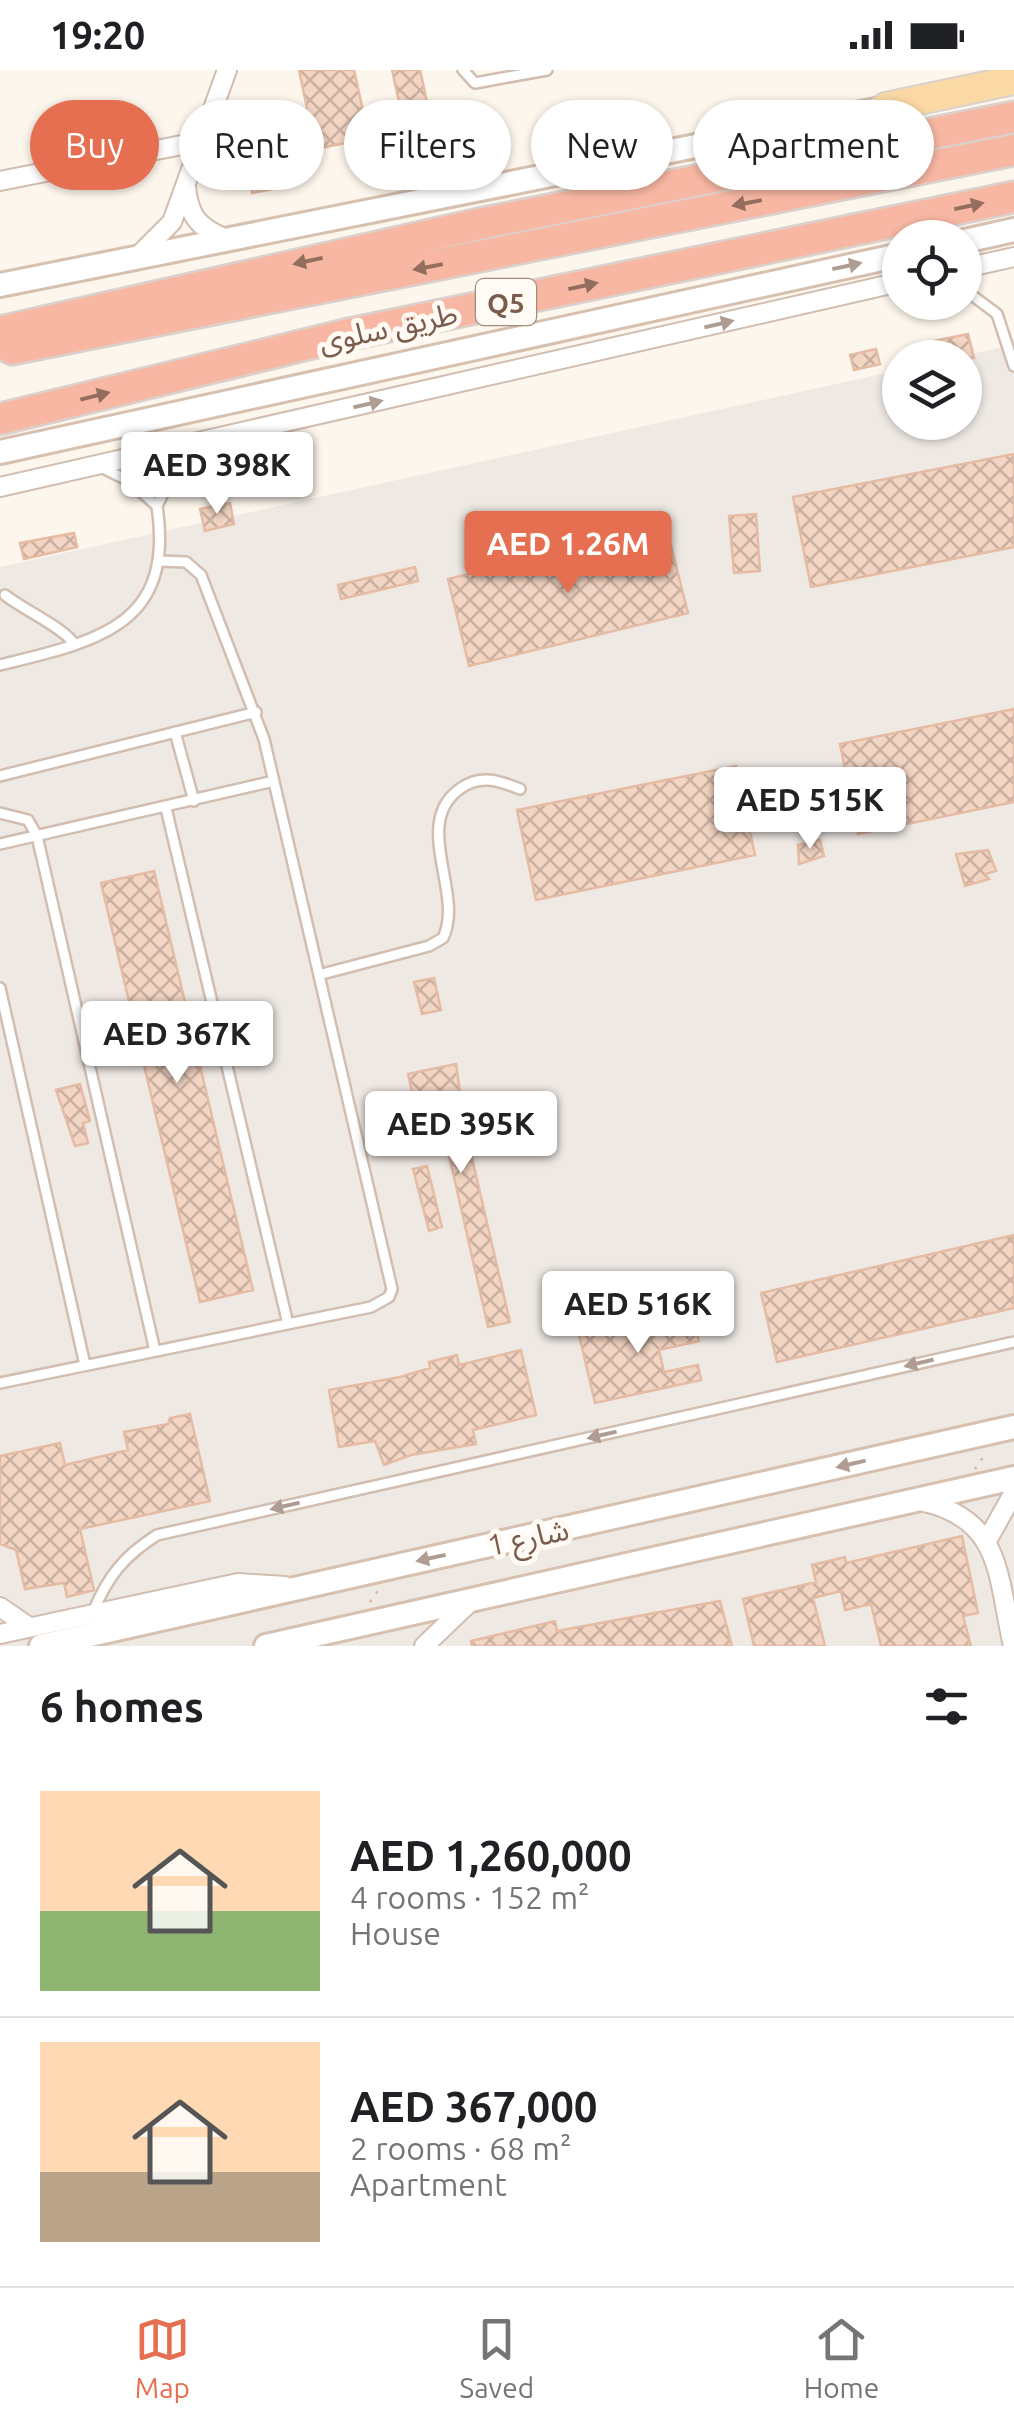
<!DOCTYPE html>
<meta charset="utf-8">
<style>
:root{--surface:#fff;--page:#f2f2f2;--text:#202124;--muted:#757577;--line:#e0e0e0;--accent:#e76f51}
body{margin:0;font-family:Ubuntu,"Noto Sans Arabic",sans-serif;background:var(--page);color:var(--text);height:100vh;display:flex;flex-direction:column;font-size:38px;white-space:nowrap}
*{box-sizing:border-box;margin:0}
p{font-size:32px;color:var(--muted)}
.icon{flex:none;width:55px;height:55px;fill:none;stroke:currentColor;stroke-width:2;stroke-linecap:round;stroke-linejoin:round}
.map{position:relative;height:1576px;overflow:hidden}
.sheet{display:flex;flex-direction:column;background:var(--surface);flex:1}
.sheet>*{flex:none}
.hud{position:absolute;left:30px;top:30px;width:955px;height:90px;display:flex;gap:20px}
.fabs{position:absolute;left:882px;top:150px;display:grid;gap:20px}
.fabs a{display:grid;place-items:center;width:100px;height:100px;border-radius:50%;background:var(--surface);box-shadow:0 2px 8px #0004;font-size:50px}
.price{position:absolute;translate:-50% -85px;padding:0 22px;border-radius:10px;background:#fff;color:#222;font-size:32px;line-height:65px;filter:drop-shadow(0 2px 5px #0008)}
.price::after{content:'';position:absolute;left:50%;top:60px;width:30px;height:22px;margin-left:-15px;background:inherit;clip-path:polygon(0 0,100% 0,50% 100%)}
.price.on{background:var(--accent);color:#fff}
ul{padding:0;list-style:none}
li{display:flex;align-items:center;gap:30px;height:250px;padding:0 40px}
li+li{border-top:2px solid var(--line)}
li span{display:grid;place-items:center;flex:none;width:280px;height:200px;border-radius:0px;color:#555}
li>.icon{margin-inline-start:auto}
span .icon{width:120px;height:120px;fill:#fffc;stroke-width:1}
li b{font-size:42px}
h2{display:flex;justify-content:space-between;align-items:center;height:120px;padding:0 40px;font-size:42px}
.tag{padding:0 35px;border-radius:45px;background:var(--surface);box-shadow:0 2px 8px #0004;font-size:35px;line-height:90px}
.tag.on{background:var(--accent);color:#fff}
.status{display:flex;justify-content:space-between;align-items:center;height:70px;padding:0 50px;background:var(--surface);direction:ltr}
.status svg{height:28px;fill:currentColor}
.tab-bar{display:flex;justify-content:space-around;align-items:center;height:140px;border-top:2px solid var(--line);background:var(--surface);font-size:28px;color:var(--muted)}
.tab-bar a{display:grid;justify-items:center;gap:5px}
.tab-bar .on{color:var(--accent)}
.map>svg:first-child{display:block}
</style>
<div class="status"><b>19:20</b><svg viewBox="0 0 49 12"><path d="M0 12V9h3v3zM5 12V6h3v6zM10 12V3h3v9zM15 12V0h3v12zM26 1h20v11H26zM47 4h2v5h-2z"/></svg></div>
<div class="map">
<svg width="1014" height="1576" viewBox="0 0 1014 1576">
<defs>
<pattern id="building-cross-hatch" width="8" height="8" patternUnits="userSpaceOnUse" patternTransform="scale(2.5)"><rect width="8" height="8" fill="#f3d5c3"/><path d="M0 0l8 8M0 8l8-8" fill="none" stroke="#cab0a1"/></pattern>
</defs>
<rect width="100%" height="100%" fill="#fdf6ec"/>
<path fill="#efe9e4" d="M1014,275V1576H0V497L900,300V352H965V288L956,287Z"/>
<path fill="url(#building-cross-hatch)" stroke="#e6bba3" stroke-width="2.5" d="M299,0H354L369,68L292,84L284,43L307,38Z
M392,0H420L439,86L412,91Z
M274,96L278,118L252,123V100Z
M968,264L974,288H938L934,271Z
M876,279L880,294L854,300L850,285Z
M1014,384V477L811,517L793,427Z
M230,433L234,454L205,461L200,439Z
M756,444L760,501L734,503L729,446Z
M666,456L688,543L469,596L448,509Z
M74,463L77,477L24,489L20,473Z
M415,497L418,511L341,529L338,515Z
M1014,639V732L858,764L840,674Z
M736,696L755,785L536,830L517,740Z
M820,770L824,786L799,794L798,775Z
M988,780L996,801L985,804L989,809L965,816L956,784Z
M154,801L253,1220L200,1232L101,813Z
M434,908L441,940L422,944L414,912Z
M456,994L465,1058L510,1252L488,1257L444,1063L422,1068L408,1004Z
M80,1014L90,1051L83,1053L88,1073L75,1076L56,1020Z
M427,1096L442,1157L429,1161L413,1099Z
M1014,1165V1238L777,1292L761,1223Z
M691,1239L699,1271L659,1280L664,1302L698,1295L701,1310L595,1333L579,1265Z
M521,1280L536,1345L473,1360L476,1374L411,1385L384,1395L375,1371L339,1377L329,1320L400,1307L430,1298L429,1292L457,1285L459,1295Z
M190,1344L210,1431L80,1459L94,1520L67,1527L64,1513L25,1519L16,1480L0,1474V1386L60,1373L65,1395L128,1380L124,1362L168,1354L170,1348Z
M962,1466L978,1543L963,1546L971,1576H881L871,1534L845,1540L841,1521L813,1528L825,1576H754L743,1529L816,1512L812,1495L845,1487L846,1493Z
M720,1531L732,1576H472L471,1571L555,1551L557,1561Z"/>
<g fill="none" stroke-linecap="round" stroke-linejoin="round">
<g stroke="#d1beb0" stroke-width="14">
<path id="lane" d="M463,0L475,13L547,0
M965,220L997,244L1014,296
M157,436L174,401L196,375
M5,525C22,539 66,559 74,574
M0,595C98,571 175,556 157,436L129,411L103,398
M175,662L194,731
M0,706L256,642
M166,738L288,1254
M0,743L28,750L37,766L155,1281
M0,774L274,711
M322,904L429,876L443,868C465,823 410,753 461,718C481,704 500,711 520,719
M0,918L85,1295
M0,1313L371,1237L389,1227L392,1219L264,669L201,505L186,492L161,491
M93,1542C108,1506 124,1486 157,1465L1014,1272"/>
</g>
<g stroke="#d1beb0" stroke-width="22">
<path id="street" d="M0,111L202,71
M186,117C189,146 198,157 224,168
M138,186L172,152L227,0
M965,198L1014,187
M0,417L900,212
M920,1431C1003,1448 997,1506 1013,1576
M988,1469L1014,1422
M0,1537L29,1557
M0,1564L238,1513L285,1516
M424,1576L470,1532"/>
</g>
<g stroke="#d6c0b0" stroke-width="28">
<path id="secondary" d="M965,171L1014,160
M0,215L901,35
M0,382L900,185
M41,1576L1014,1357
M266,1576L1014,1408"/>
</g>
<g stroke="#dad1cd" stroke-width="32">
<path id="primary" d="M886,37L1014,10"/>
</g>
<g stroke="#dad1cd" stroke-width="35">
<path id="highway" d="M0,262L479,154L1014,47
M12,279L1014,80
M0,349L345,265L1014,127"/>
</g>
<path stroke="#d9b8a5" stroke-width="2.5" stroke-dasharray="2.5 8" stroke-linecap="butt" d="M975,1399L986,1383
M370,1532L379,1519"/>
<use href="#lane" stroke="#fff" stroke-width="9"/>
<use href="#street" stroke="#fff" stroke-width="18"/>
<use href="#secondary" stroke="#fff" stroke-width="22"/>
<use href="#primary" stroke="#fbd9a5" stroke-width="28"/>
<use href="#highway" stroke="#f7b7a3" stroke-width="30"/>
</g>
<defs><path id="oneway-solid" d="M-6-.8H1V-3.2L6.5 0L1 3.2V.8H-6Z" transform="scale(2.5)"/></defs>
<g fill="#936e5e">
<use href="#oneway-solid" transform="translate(747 133) rotate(169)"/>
<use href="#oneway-solid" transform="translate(969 136) rotate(-12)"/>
<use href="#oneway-solid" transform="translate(308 191) rotate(168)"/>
<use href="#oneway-solid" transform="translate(428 197) rotate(169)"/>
<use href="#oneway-solid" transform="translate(583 216) rotate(-12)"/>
<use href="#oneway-solid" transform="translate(95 326) rotate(-14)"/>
</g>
<g fill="#af9d94">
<use href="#oneway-solid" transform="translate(847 196) rotate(-12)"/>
<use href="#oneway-solid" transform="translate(719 254) rotate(-13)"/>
<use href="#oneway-solid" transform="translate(368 334) rotate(-13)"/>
<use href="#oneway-solid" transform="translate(919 1293) rotate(167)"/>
<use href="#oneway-solid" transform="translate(602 1365) rotate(167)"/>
<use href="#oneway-solid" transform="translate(851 1394) rotate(167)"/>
<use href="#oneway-solid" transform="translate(285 1436) rotate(167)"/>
<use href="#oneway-solid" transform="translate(431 1488) rotate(168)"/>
</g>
<g text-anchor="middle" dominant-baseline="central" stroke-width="10" stroke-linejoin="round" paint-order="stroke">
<rect fill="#fffaf3" stroke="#a28b7f" stroke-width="2.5" x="476" y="209" width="60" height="46" rx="8"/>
<g font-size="28" font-weight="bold" fill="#7a5c4d">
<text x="506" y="232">Q5</text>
</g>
<g font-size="30" fill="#7a5c4d" stroke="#fffaf3">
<text transform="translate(388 257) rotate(-12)">طريق سلوى</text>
<text transform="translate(528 1467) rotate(-12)">شارع 1</text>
</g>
</g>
</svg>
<div class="fabs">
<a><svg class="icon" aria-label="locate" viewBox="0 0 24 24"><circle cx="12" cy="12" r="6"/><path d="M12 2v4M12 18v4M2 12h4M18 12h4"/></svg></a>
<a><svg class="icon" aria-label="layers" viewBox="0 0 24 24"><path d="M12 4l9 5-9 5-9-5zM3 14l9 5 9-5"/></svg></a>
</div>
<b class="price" style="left:217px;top:447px">AED 398K</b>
<b class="price on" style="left:568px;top:526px">AED 1.26M</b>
<b class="price" style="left:810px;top:782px">AED 515K</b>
<b class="price" style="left:177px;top:1016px">AED 367K</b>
<b class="price" style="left:461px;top:1106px">AED 395K</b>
<b class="price" style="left:638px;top:1286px">AED 516K</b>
<div class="hud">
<a class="tag on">Buy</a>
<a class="tag">Rent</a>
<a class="tag">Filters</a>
<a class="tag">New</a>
<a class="tag">Apartment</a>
</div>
</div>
<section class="sheet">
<h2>6 homes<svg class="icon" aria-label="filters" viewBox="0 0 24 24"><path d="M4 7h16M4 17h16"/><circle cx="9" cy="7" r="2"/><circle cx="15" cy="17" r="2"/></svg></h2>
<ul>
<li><span style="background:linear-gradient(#ffd9b3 60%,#8fb573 0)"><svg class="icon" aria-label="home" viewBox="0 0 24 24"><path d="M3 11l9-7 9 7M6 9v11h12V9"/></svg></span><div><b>AED 1,260,000</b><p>4 rooms · 152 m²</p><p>House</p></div></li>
<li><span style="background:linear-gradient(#ffd9b3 65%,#b9a48a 0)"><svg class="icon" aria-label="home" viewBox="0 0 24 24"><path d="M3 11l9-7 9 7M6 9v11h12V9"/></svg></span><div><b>AED 367,000</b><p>2 rooms · 68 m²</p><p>Apartment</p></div></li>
</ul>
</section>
<nav class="tab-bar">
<a class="on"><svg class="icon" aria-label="map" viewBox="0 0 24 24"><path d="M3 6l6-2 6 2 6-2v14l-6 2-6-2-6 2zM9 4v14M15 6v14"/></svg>Map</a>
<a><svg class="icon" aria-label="saved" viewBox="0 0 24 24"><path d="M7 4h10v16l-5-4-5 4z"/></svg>Saved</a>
<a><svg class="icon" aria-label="home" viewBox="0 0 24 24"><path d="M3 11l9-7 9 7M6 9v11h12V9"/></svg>Home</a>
</nav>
